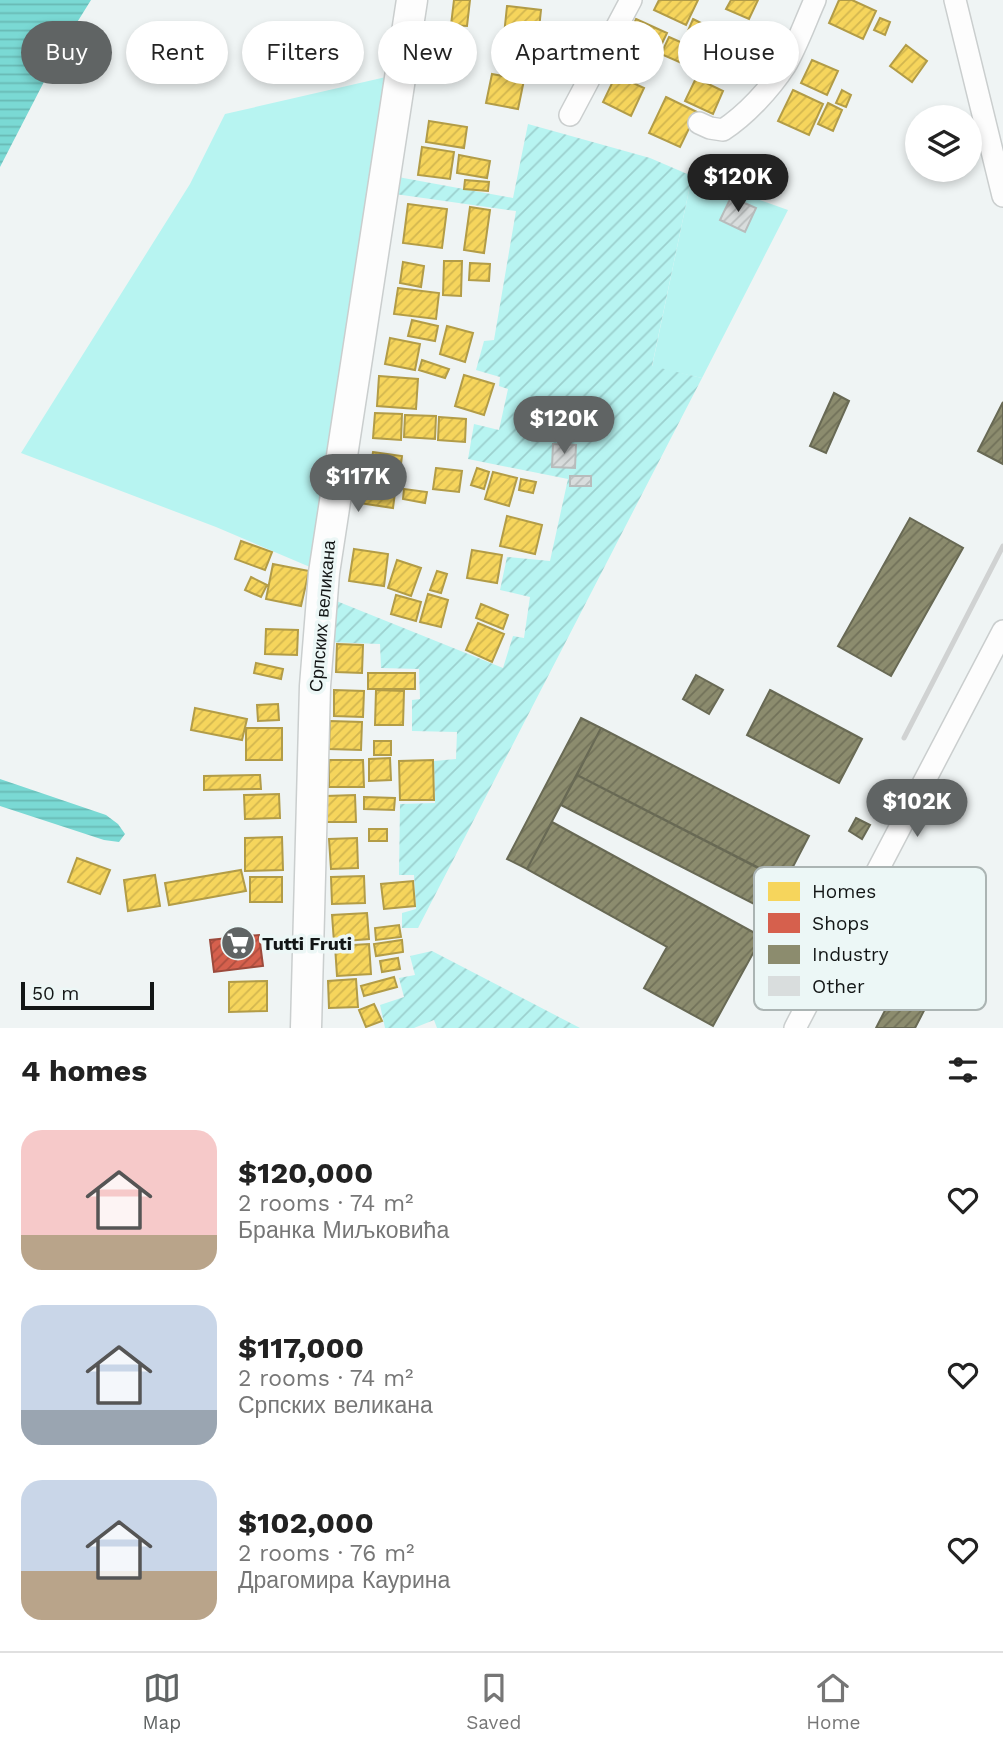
<!DOCTYPE html>
<meta charset="utf-8">
<style>
:root{--surface:#fff;--page:#f2f2f2;--text:#222;--muted:#767676;--line:#e0e0e0;--accent:#606464}
body{margin:0;font-family:"Work Sans",sans-serif;background:var(--page);color:var(--text);height:100vh;display:flex;flex-direction:column;font-size:26px;white-space:nowrap}
*{box-sizing:border-box;margin:0}
p{font-size:23px;color:var(--muted)}
.icon{flex:none;width:38px;height:38px;fill:none;stroke:currentColor;stroke-width:2;stroke-linecap:round;stroke-linejoin:round}
.map{position:relative;height:1028px;overflow:hidden}
.side{display:flex;flex-direction:column;background:var(--surface);flex:1}
.side>*{flex:none}
.guide{position:absolute;left:21px;top:21px;width:962px;height:63px;display:flex;gap:14px}
.buttons{position:absolute;left:905px;top:105px;display:grid;gap:14px}
.buttons a{display:grid;place-items:center;width:77px;height:77px;border-radius:50%;background:var(--surface);box-shadow:0 4px 10px #0003;font-size:35px}
.scale{position:absolute;left:21px;bottom:18px;width:133px;box-sizing:border-box;padding-left:7px;border:4px solid #131616;border-top:0;font-size:19px;line-height:24px;white-space:nowrap;color:#131616;-webkit-text-stroke:5px #ecf7f6;paint-order:stroke}
.price{position:absolute;translate:-50% -60px;padding:0 16px;border-radius:24px;background:var(--accent);color:#fff;font-size:23px;line-height:46px;filter:drop-shadow(0 2px 4px #0008)}
.price::after{content:'';position:absolute;left:50%;top:42px;width:21px;height:16px;margin-left:-10px;background:inherit;clip-path:polygon(0 0,100% 0,50% 100%)}
.price.current{background:#222;color:#fff}
ul{padding:0;list-style:none}
li{display:flex;align-items:center;gap:21px;height:175px;padding:0 21px}
li span{display:grid;place-items:center;flex:none;width:196px;height:140px;border-radius:21px;color:#555}
li>.icon{margin-inline-start:auto}
span .icon{width:84px;height:84px;fill:#fffc;stroke-width:1}
li b{font-size:30px}
h2{display:flex;justify-content:space-between;align-items:center;height:84px;padding:0 21px;font-size:30px}
.chip{padding:0 24px;border-radius:32px;background:var(--surface);box-shadow:0 4px 10px #0003;font-size:24px;line-height:63px}
.chip.current{background:var(--accent);color:#fff}
.menu{display:flex;justify-content:space-around;align-items:center;height:98px;border-top:2px solid var(--line);background:var(--surface);font-size:19px;color:var(--muted)}
.menu a{display:grid;justify-items:center;gap:4px}
.menu .current{color:var(--accent)}
.map>svg:first-child{display:block}
</style>
<div class="map">
<svg width="1003" height="1028" viewBox="0 0 1003 1028">
<defs>
<pattern id="garden-furrows" width="10" height="10" patternUnits="userSpaceOnUse" patternTransform="scale(1.75)"><rect width="10" height="10" fill="#b7f4f1"/><path d="M-1 1l2-2M0 10L10 0M9 11l2-2" fill="none" stroke="#9cd0ce"/></pattern>
<pattern id="water-rules" width="6" height="5" patternUnits="userSpaceOnUse" patternTransform="scale(1.75)"><rect width="6" height="5" fill="#7ad9d4"/><path d="M0 2.5h6" fill="none" stroke="#69bab5"/></pattern>
<pattern id="homes-hatch" width="6" height="6" patternUnits="userSpaceOnUse" patternTransform="scale(1.75)"><rect width="6" height="6" fill="#f6d55c"/><path d="M-1 1l2-2M0 6l6-6M5 7l2-2" fill="none" stroke="#d2b64f"/></pattern>
<pattern id="shops-hatch" width="6" height="6" patternUnits="userSpaceOnUse" patternTransform="scale(1.75)"><rect width="6" height="6" fill="#d6604d"/><path d="M-1 1l2-2M0 6l6-6M5 7l2-2" fill="none" stroke="#ac4e3f"/></pattern>
<pattern id="industry-hatch" width="6" height="6" patternUnits="userSpaceOnUse" patternTransform="scale(1.75)"><rect width="6" height="6" fill="#8c8c6e"/><path d="M-1 1l2-2M0 6l6-6M5 7l2-2" fill="none" stroke="#717159"/></pattern>
<pattern id="building-hatch" width="6" height="6" patternUnits="userSpaceOnUse" patternTransform="scale(1.75)"><rect width="6" height="6" fill="#d9dddd"/><path d="M-1 1l2-2M0 6l6-6M5 7l2-2" fill="none" stroke="#b9bdbd"/></pattern>
</defs>
<rect width="100%" height="100%" fill="#eff4f4"/>
<path fill="#b7f4f1" d="M386,77L310,567L216,527L21,453L190,184L225,114Z
M692,176L788,210L702,378L652,367Z"/>
<path fill="url(#garden-furrows)" d="M528,124L650,158L692,176L652,366L702,378L418,928H402V913L416,909L414,875H399L400,804L435,803L434,761L456,759L457,732L412,731V700L420,699L419,669L381,668L380,644L327,642L329,598L503,668L513,636L524,638L530,597L500,590L507,557L550,561L568,479L468,459L474,424L499,430L508,389L499,386L500,377L476,370L484,341L494,340L516,211L395,194L398,177L513,198Z
M432,951L580,1028H437L434,1020L414,1028H385L380,1005L404,997L399,978L415,975L410,956Z"/>
<path fill="url(#water-rules)" d="M0,0H91L63,45L0,167Z
M0,779L106,815L118,824L125,834L119,842L104,840L0,806Z"/>
<path fill="url(#homes-hatch)" stroke="#b29c47" stroke-width="2" d="M454,0H470L467,26L451,25Z
M659,0H698L686,25L654,10Z
M731,0H758L749,19L726,9Z
M839,0H852L876,11L863,39L829,23Z
M507,6L541,10L538,38L504,35Z
M880,18L890,22L885,35L874,30Z
M636,19L667,33L657,54L627,40Z
M693,19L705,25L696,45L684,40Z
M669,37L694,48L686,65L661,54Z
M906,45L927,61L912,82L890,66Z
M716,46L744,60L734,81L706,68Z
M812,60L838,71L827,95L801,83Z
M492,74L524,80L518,109L486,103Z
M616,75L644,88L631,116L603,102Z
M696,78L723,91L713,114L685,101Z
M793,90L823,104L809,135L778,121Z
M842,90L851,95L846,107L836,103Z
M666,97L697,112L680,147L649,133Z
M828,103L842,110L833,131L818,124Z
M429,121L467,127L464,148L426,142Z
M422,147L454,152L450,179L418,175Z
M459,155L490,161L487,178L457,173Z
M465,180L489,182L488,191L464,189Z
M408,204L447,209L442,248L403,243Z
M470,207L490,210L484,253L464,250Z
M444,261H462L461,296L443,295Z
M403,262L424,266L421,287L400,283Z
M470,263L490,264L489,281L469,280Z
M398,288L439,293L436,319L394,314Z
M412,320L438,326L435,341L408,336Z
M447,326L473,333L465,362L440,354Z
M390,338L420,344L415,370L385,364Z
M422,360L449,369L445,378L419,370Z
M464,375L494,384L484,415L455,406Z
M379,376L418,379L416,409L377,406Z
M375,413L402,414L401,440L373,438Z
M405,415L436,416L435,439L404,437Z
M439,417L466,419L465,442L438,440Z
M373,452L402,456L399,480L369,476Z
M436,468L462,471L459,492L433,489Z
M477,468L489,472L484,489L471,485Z
M493,472L517,478L509,506L485,499Z
M521,479L536,482L533,493L519,490Z
M363,480L396,485L393,508L359,503Z
M404,489L427,492L425,503L403,499Z
M507,516L542,525L535,554L500,546Z
M241,541L272,552L265,570L235,559Z
M354,549L388,554L384,586L349,581Z
M472,550L502,555L497,583L467,578Z
M397,560L421,568L411,596L388,588Z
M273,564L309,571L301,606L266,599Z
M437,571L447,574L441,593L430,590Z
M251,577L267,585L261,597L245,590Z
M428,594L448,600L441,627L420,622Z
M396,595L421,602L416,621L391,614Z
M481,604L508,615L503,629L476,618Z
M478,623L504,634L492,662L466,650Z
M266,629L298,630L297,655L265,654Z
M337,644L363,645L362,673L336,672Z
M256,663L283,669L281,679L254,673Z
M368,673H415V689H368Z
M334,690L364,691L363,717L334,716Z
M376,690L404,691L403,725H375Z
M278,704L279,720L258,721L257,705Z
M195,708L247,719L242,740L191,730Z
M330,721L362,722L361,750L329,749Z
M246,728H282V760H246Z
M374,741H391V755H374Z
M390,758L391,780L369,781V759Z
M329,760H363L364,787H329Z
M433,760L434,800H400L399,761Z
M260,775L261,789L204,790V776Z
M279,794L280,818L245,819L244,795Z
M355,795L356,822H326V796Z
M364,797L395,798L394,810L364,809Z
M369,829H387V841H369Z
M282,837L283,870L245,871V838Z
M357,838L358,868L331,869L329,839Z
M77,858L110,870L100,894L68,882Z
M241,870L246,891L169,905L165,883Z
M155,875L160,906L128,911L124,880Z
M364,876L365,903L332,904L331,877Z
M250,877H282V902H250Z
M413,881L415,906L384,909L381,884Z
M367,913L369,939L334,942L332,915Z
M399,925L401,937L376,940L375,928Z
M402,940L403,952L376,956L374,944Z
M369,944L371,974L337,976L335,946Z
M398,958L400,969L382,972L380,961Z
M394,977L397,987L364,996L361,986Z
M356,979L358,1007L329,1008L328,981Z
M267,981V1011L229,1012V982Z
M374,1004L382,1021L366,1027L359,1010Z"/>
<path fill="url(#shops-hatch)" stroke="#9c4a3c" stroke-width="2" d="M259,935L263,966L214,972L210,940Z"/>
<path fill="url(#industry-hatch)" stroke="#686954" stroke-width="2" d="M834,393L849,401L826,453L810,446Z
M1003,402V464L978,451Z
M910,518L963,548L891,676L838,646Z
M696,675L723,690L709,714L683,699Z
M770,690L862,739L839,783L747,735Z
M581,718L601,728L527,869L507,859Z
M601,728L809,836L785,882L577,775Z
M577,775L769,873L754,904L561,805Z
M856,818L870,825L862,839L849,831Z
M552,822L762,937L713,1026L644,988L667,947L527,869Z
M898,985L929,1001L915,1028H876Z"/>
<path fill="url(#building-hatch)" stroke="#b8bcbc" stroke-width="2" d="M731,197L756,208L745,232L720,220Z
M553,444L576,445L575,468L552,467Z
M570,476H591V486H570Z"/>
<g fill="none" stroke-linecap="round" stroke-linejoin="round">
<g stroke="#cacece" stroke-width="24">
<path id="minor" d="M955,0L1003,196
M570,115L631,0
M699,123L710,128L723,130C746,115 770,89 785,66C796,48 806,20 815,0
M795,1028L1003,631"/>
</g>
<g stroke="#cacece" stroke-width="33">
<path id="secondary" d="M306,1028L315,686L324,573L412,0"/>
</g>
<use href="#minor" stroke="#fdfdfd" stroke-width="21"/>
<use href="#secondary" stroke="#fdfdfd" stroke-width="30"/>
<path stroke="#d0d2d2" stroke-width="5" d="M904,738L1003,546"/>
</g>
<defs>
<g id="supermarket-disc" transform="scale(1.75)"><circle r="9.5" fill="#606464" stroke="#ecf7f6"/><path d="M-6-5.5h2.5l.6 2H6L4.5 2H-2.5L-4.4-4H-6ZM-1.5 3.2a1.3 1.3 0 1 0 .1 0ZM3 3.2a1.3 1.3 0 1 0 .1 0Z" fill="#fff"/></g>
</defs>
<g fill-rule="evenodd">
<use href="#supermarket-disc" x="238" y="943"/>
</g>
<g text-anchor="middle" dominant-baseline="central" stroke-width="7" stroke-linejoin="round" paint-order="stroke">
<g font-size="18" fill="#131616" stroke="#ecf7f6">
<text transform="translate(322 616) rotate(-85)">Српских великана</text>
</g>
<g font-size="18" font-weight="bold" fill="#131616" stroke="#ecf7f6" text-anchor="start">
<text x="262" y="943">Tutti Fruti</text>
</g>
</g>
<rect x="754" y="867" width="232" height="143" rx="10" fill="#ecf7f6" stroke="#abb4b3" stroke-width="2"/>
<rect x="768" y="882" width="32" height="19" fill="#f6d55c"/>
<rect x="768" y="913" width="32" height="20" fill="#d6604d"/>
<rect x="768" y="945" width="32" height="19" fill="#8c8c6e"/>
<rect x="768" y="976" width="32" height="20" fill="#d9dddd"/>
<g font-size="19" fill="#131616">
<text x="812" y="898">Homes</text>
<text x="812" y="930">Shops</text>
<text x="812" y="961">Industry</text>
<text x="812" y="993">Other</text>
</g>
</svg>
<div class="buttons">
<a><svg class="icon" aria-label="layers" viewBox="0 0 24 24"><path d="M12 4l9 5-9 5-9-5zM3 14l9 5 9-5"/></svg></a>
</div>
<div class="scale">50 m</div>
<b class="price current" style="left:738px;top:214px">$120K</b>
<b class="price" style="left:564px;top:456px">$120K</b>
<b class="price" style="left:358px;top:514px">$117K</b>
<b class="price" style="left:917px;top:839px">$102K</b>
<div class="guide">
<a class="chip current">Buy</a>
<a class="chip">Rent</a>
<a class="chip">Filters</a>
<a class="chip">New</a>
<a class="chip">Apartment</a>
<a class="chip">House</a>
</div>
</div>
<section class="side">
<h2>4 homes<svg class="icon" aria-label="filters" viewBox="0 0 24 24"><path d="M4 7h16M4 17h16"/><circle cx="9" cy="7" r="2"/><circle cx="15" cy="17" r="2"/></svg></h2>
<ul>
<li><span style="background:linear-gradient(#f6c9c9 75%,#b9a48a 0)"><svg class="icon" aria-label="home" viewBox="0 0 24 24"><path d="M3 11l9-7 9 7M6 9v11h12V9"/></svg></span><div><b>$120,000</b><p>2 rooms · 74 m²</p><p>Бранка Миљковића</p></div><svg class="icon" aria-label="heart" viewBox="0 0 24 24"><path d="M12 20l-8-8c-3-5 5-10 8-4 3-6 11-1 8 4z"/></svg></li>
<li><span style="background:linear-gradient(#c9d6e8 75%,#9aa5b1 0)"><svg class="icon" aria-label="home" viewBox="0 0 24 24"><path d="M3 11l9-7 9 7M6 9v11h12V9"/></svg></span><div><b>$117,000</b><p>2 rooms · 74 m²</p><p>Српских великана</p></div><svg class="icon" aria-label="heart" viewBox="0 0 24 24"><path d="M12 20l-8-8c-3-5 5-10 8-4 3-6 11-1 8 4z"/></svg></li>
<li><span style="background:linear-gradient(#c9d6e8 65%,#b9a48a 0)"><svg class="icon" aria-label="home" viewBox="0 0 24 24"><path d="M3 11l9-7 9 7M6 9v11h12V9"/></svg></span><div><b>$102,000</b><p>2 rooms · 76 m²</p><p>Драгомира Каурина</p></div><svg class="icon" aria-label="heart" viewBox="0 0 24 24"><path d="M12 20l-8-8c-3-5 5-10 8-4 3-6 11-1 8 4z"/></svg></li>
</ul>
</section>
<nav class="menu">
<a class="current"><svg class="icon" aria-label="map" viewBox="0 0 24 24"><path d="M3 6l6-2 6 2 6-2v14l-6 2-6-2-6 2zM9 4v14M15 6v14"/></svg>Map</a>
<a><svg class="icon" aria-label="saved" viewBox="0 0 24 24"><path d="M7 4h10v16l-5-4-5 4z"/></svg>Saved</a>
<a><svg class="icon" aria-label="home" viewBox="0 0 24 24"><path d="M3 11l9-7 9 7M6 9v11h12V9"/></svg>Home</a>
</nav>
